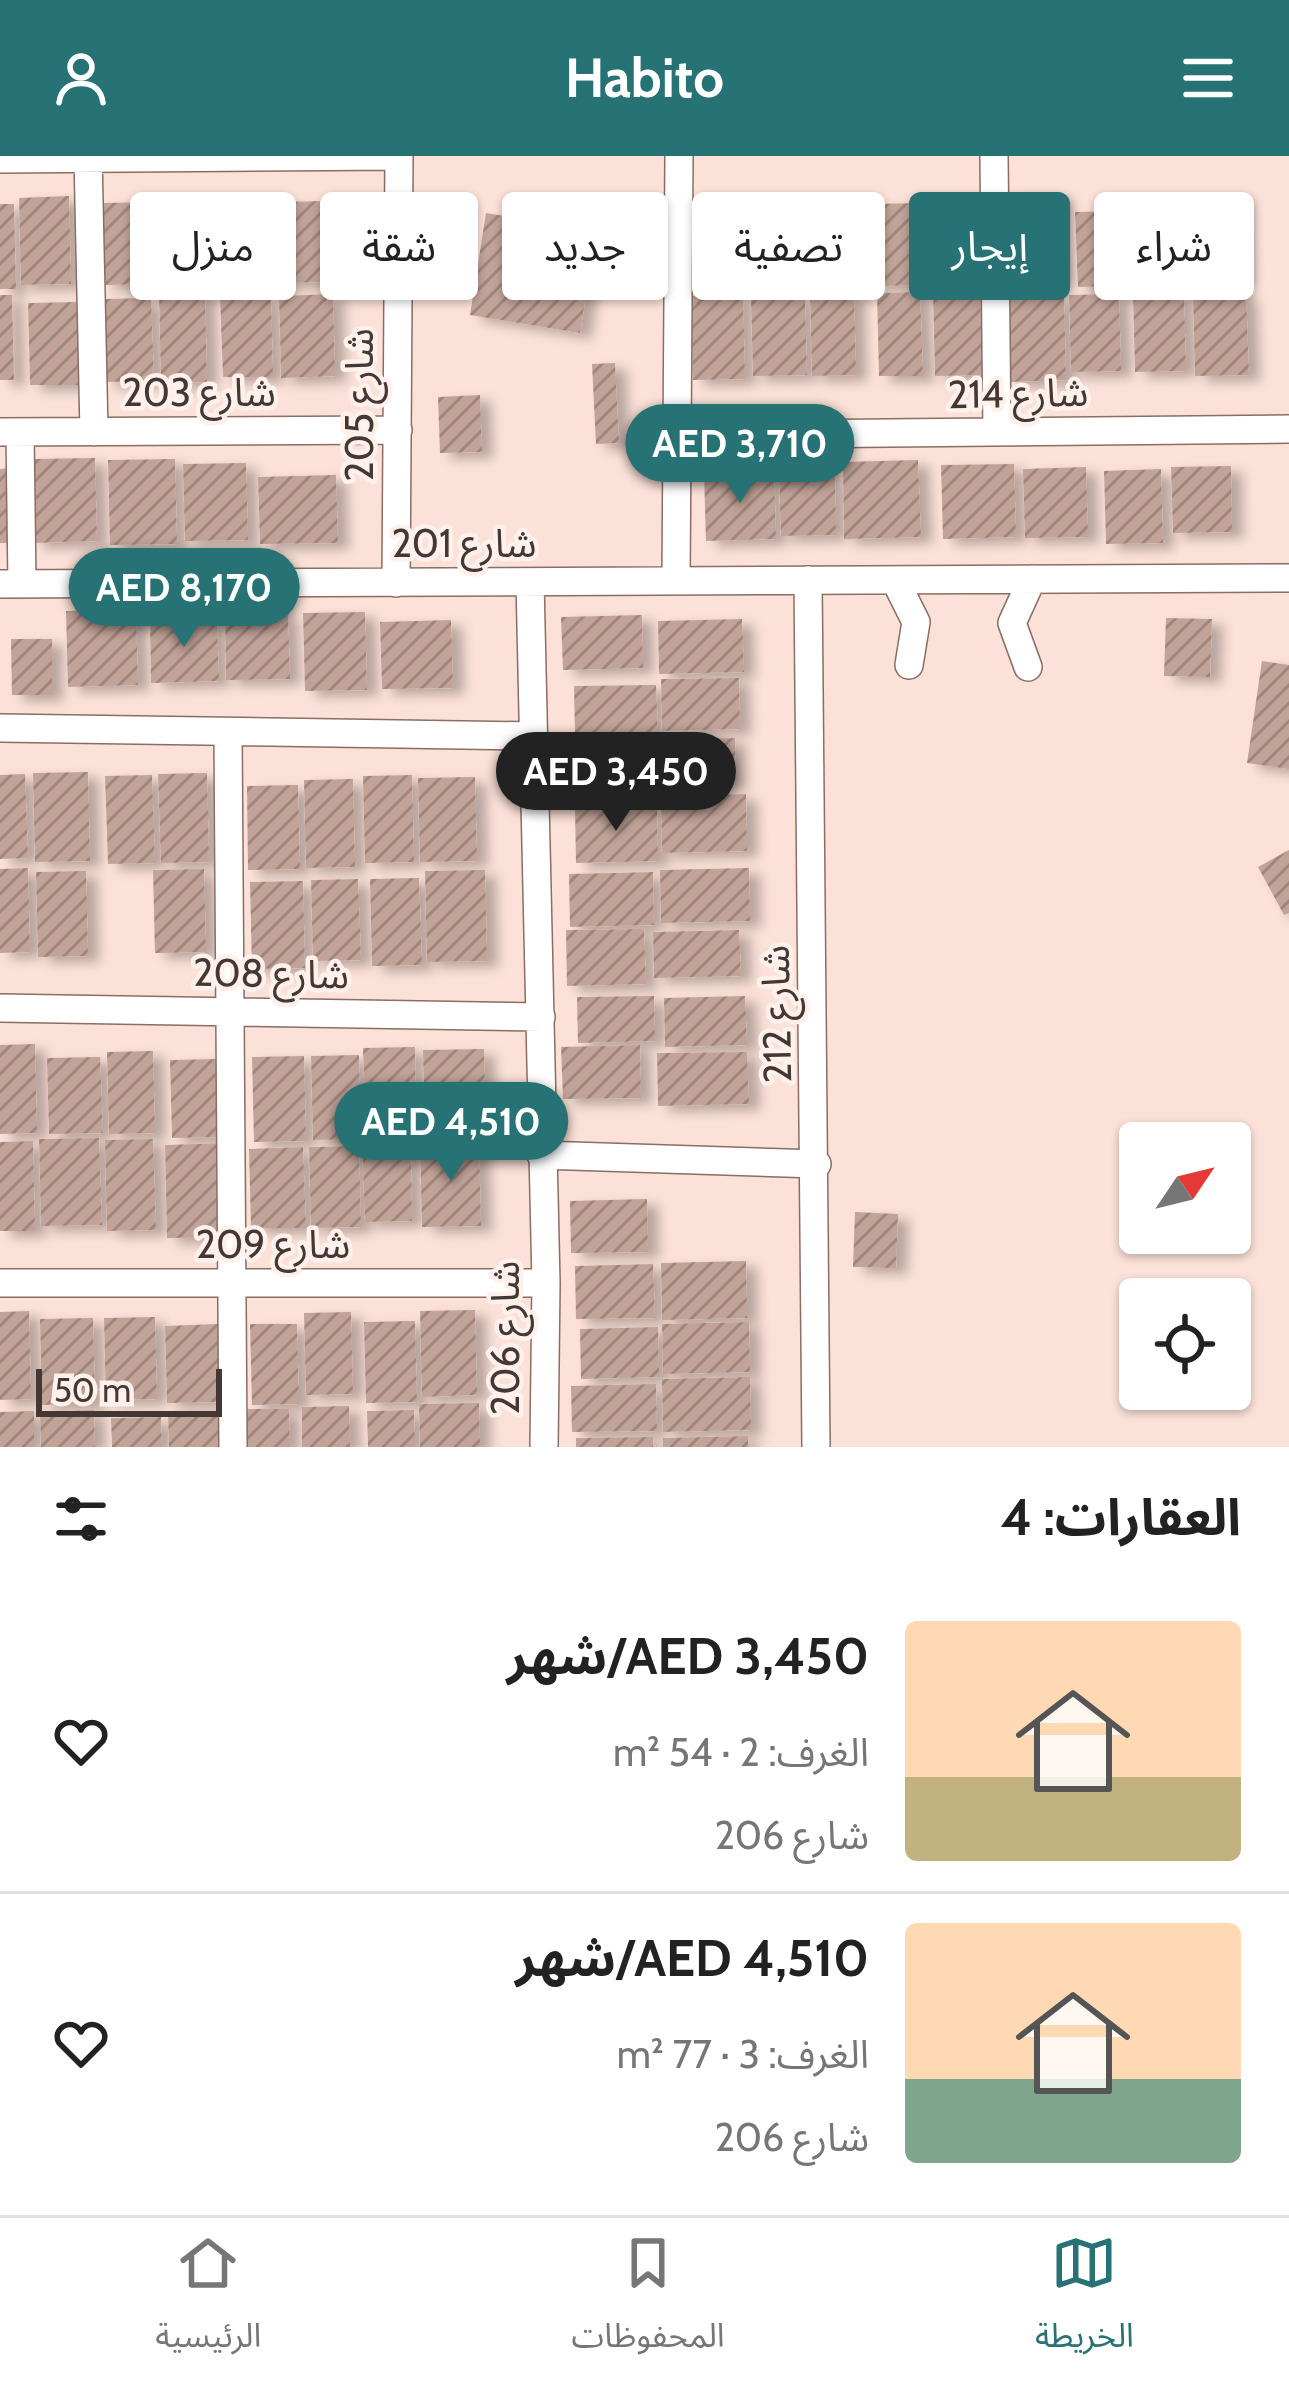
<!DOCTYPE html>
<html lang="ar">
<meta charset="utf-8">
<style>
:root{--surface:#fff;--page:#f2f2f2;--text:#222;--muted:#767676;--line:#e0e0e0;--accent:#277274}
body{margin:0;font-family:Cabin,"Noto Sans Arabic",sans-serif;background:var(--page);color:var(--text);direction:rtl;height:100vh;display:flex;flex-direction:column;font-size:45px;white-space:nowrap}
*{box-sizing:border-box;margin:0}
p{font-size:39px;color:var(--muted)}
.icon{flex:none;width:66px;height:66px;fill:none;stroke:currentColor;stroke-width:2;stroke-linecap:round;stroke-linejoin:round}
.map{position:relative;height:1291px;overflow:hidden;direction:ltr}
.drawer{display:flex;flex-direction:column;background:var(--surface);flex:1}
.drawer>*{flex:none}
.guide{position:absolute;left:36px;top:36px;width:1218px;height:108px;direction:rtl;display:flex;gap:24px}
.needle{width:78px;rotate:55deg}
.fabs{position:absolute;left:1119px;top:966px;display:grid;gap:24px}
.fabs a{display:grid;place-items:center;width:132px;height:132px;border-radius:12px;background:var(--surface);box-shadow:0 3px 9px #0004;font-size:60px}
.scale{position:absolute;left:36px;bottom:30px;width:186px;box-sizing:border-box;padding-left:12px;border:6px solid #453834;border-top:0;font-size:33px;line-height:42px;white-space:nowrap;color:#453834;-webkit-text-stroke:9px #fef1ec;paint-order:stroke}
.price{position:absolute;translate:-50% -102px;padding:0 27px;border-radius:42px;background:var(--accent);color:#fff;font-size:39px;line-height:78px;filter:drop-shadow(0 3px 6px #0008)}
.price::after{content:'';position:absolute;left:50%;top:72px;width:36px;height:27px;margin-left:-18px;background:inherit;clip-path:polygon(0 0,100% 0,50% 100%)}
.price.active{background:#222;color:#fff}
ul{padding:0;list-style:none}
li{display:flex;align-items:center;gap:36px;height:300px;padding:0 48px}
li+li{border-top:3px solid var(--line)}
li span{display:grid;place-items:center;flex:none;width:336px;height:240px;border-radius:12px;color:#555}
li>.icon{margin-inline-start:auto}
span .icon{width:144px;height:144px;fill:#fffc;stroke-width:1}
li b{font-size:51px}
h2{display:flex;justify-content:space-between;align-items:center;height:144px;padding:0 48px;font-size:51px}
.pill{padding:0 42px;border-radius:12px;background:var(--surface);box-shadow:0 3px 9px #0004;font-size:42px;line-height:108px}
.pill.active{background:var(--accent);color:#fff}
header{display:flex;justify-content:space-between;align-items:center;height:156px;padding:0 48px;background:var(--accent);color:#fff;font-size:54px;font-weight:700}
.tabs{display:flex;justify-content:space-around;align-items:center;height:168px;border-top:3px solid var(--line);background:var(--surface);font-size:33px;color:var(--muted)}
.tabs a{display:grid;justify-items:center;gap:6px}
.tabs .active{color:var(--accent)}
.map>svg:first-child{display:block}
</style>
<header><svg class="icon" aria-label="menu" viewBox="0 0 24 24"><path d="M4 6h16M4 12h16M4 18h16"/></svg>Habito<svg class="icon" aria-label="person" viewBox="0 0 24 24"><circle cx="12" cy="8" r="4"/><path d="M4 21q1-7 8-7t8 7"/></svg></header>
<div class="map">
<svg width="1289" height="1291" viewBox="0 0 1289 1291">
<defs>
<pattern id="building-hatch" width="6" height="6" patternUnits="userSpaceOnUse" patternTransform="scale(3)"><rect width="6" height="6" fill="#c1a398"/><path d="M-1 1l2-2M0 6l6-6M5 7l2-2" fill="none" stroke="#9f867d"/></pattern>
<filter id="shadow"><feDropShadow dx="11" dy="6" stdDeviation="6" flood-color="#0004"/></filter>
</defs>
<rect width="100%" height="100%" fill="#fbe1d7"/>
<path fill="url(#building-hatch)" filter="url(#shadow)" d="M1061,37L1063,126L1009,127L1007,38Z
M1181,39L1184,127L1133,128L1132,40Z
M69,40L71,128L21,129L19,42Z
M1241,40L1243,124L1190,125L1187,41Z
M800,42L802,126L754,127L752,43Z
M982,42L984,127L936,128L934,43Z
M746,44L749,128L697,129L695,45Z
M810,44H859L861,126L812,127Z
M330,45L332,126L277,127L275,46Z
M151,46L153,128L103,129L101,47Z
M928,47L930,129L873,130L872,48Z
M0,48H14L16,133H0Z
M268,48L270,123L223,124L221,49Z
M218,53L220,132L164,133L162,55Z
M1123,55L1125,130L1078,131L1075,56Z
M486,57L596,75L580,177L470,159Z
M854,135L856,219L812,220L810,136Z
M205,136L207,226L161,227L159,137Z
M920,136L923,220H879L877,137Z
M933,137H980L982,219L935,220Z
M1184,137L1186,215L1135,216L1133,138Z
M1246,137L1249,219L1195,220L1193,138Z
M333,138L335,220L281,222L279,140Z
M1119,138L1121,215L1071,216L1069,139Z
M0,139H12L14,224H0Z
M743,139L745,223L693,224L691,140Z
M1064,139L1066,224L1010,226L1008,141Z
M271,140L273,221H223L220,141Z
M805,141L807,219L753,220L751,142Z
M151,142L154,225L105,226L102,143Z
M80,146L82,229H30L28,147Z
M615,207L619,287L596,288L592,208Z
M480,239L482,296L440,297L438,241Z
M95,302L97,385L33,387L31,303Z
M175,303L177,388L110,389L108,304Z
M918,304L921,381L844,383L843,306Z
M246,307L248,384L185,385L183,308Z
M1014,308L1016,381L943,383L941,309Z
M1231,310L1232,376L1173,377L1171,311Z
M1086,311L1088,381L1025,382L1023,313Z
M10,312L12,387H0V313Z
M1161,313L1163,387L1106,388L1104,315Z
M774,314L776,383L706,385L704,316Z
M835,316L836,379L781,380L779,317Z
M336,319L338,387L260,388L258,321Z
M136,453L138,529L68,531L66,455Z
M365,456L367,534L305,535L303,457Z
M288,457L290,523L226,524L225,458Z
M642,459L643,512L563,514L561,461Z
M217,462L219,525L151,527L150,463Z
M1166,462L1212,463L1210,521L1164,520Z
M742,463L744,516L659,518L658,465Z
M451,464L453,532L382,533L380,466Z
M11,483H52V539H12Z
M1262,505L1289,509V613L1247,607Z
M739,522L740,573L662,575L661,523Z
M656,529L658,579L575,580L574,530Z
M735,582L736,629L658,631L657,584Z
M651,583L652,635L566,636L564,585Z
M88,616L90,705L35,706L33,617Z
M207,617L209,706L161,707L158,618Z
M25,618L28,702L0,703V619Z
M152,619L155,707L108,708L105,620Z
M412,619L414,706L365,707L363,620Z
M475,621L477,705L420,706L418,622Z
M353,623L355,711L306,712L304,624Z
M298,629L300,713L248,714L247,630Z
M746,638L747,695L662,697L661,640Z
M657,650L658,705L576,707L575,652Z
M1289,694V757L1284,759L1258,711Z
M28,712L30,796L0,797V713Z
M749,712L750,765L661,767L660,714Z
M204,713L206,796L155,797L153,714Z
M485,714L487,805L427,806L425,715Z
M86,715L88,800L38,801L36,716Z
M653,716L654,769L570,771L569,718Z
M419,722L422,809L372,810L370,723Z
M358,723L361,804L313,805L311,724Z
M303,725L305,812L252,813L250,726Z
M644,773L646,828L567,830L566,774Z
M739,774L741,820L654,822L653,776Z
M654,840L655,885L578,887L577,841Z
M745,840L747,889L665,891L664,842Z
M35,888L37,977L0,978V889Z
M640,889L641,942L563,943L561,891Z
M415,891L416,973L366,974L363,892Z
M484,893L486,972L425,973L423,894Z
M153,895L155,977L109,978L107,896Z
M747,896L749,948L658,950L657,897Z
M359,899L361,983L313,984L311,900Z
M304,900L306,985L254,986L252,901Z
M100,901L103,977L49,978L47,902Z
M221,903L223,981L172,982L170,904Z
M411,981L412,1065L365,1066L362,982Z
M99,982L102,1069L41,1070L39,983Z
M153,983L156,1074L107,1075L105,984Z
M33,985L35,1075H0V986Z
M479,985L481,1070L422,1071L420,987Z
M225,987L228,1081L167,1082L165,989Z
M359,990L361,1071L311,1072L309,991Z
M303,991L306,1072H251L249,993Z
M647,1043L648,1096L571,1097L570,1045Z
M855,1056L898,1058L896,1112L853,1111Z
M746,1105L747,1162L662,1164L661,1107Z
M653,1108L655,1162L576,1163L575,1110Z
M475,1154L477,1239L422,1241L420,1155Z
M29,1155L31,1243L0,1244V1156Z
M351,1156L353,1238L306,1239L304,1157Z
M155,1161L157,1243L106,1244L104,1162Z
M93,1162L95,1247L42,1249L40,1163Z
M415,1165L417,1246L366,1247L364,1166Z
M749,1166L750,1216L663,1218L662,1168Z
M218,1168L220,1246L167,1247L165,1170Z
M250,1168H297L299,1248L252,1249Z
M658,1171L659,1221L581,1223L580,1173Z
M750,1221L751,1274L663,1276L662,1223Z
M656,1228L657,1275L572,1276L571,1230Z
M479,1247L480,1291H420L419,1248Z
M349,1250L350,1291H302V1251Z
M239,1253H289L290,1291H240Z
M94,1254L95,1291H41L40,1256Z
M414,1254L415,1291H368L367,1255Z
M34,1255V1291H0V1256Z
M223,1255L224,1291H169L168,1257Z
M161,1261L162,1291H112L111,1262Z
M748,1280V1291H663V1282Z
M653,1281V1291H576V1282Z"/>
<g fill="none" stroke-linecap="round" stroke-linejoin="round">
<g stroke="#8a6d63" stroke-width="30">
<path id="minor" d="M88,0L94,276
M994,0L997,276
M0,3L399,0
M0,276L398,274
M20,276L22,428
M677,279L1289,273
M808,424L816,1291
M895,424L916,466L909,509
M676,425L679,0
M530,426L546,1127L544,1291
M396,427L399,0
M0,428L1289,422
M1028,511L1012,467L1032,423
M0,572L534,580
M228,576L233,1291
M0,852L541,861
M541,999L817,1008
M0,1127H546"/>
</g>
<use href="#minor" stroke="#fff" stroke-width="27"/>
</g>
<g text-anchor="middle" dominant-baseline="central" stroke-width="9" stroke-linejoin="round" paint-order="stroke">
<g font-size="39" fill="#453834" stroke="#fef1ec">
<text x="199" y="236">شارع 203</text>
<text transform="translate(1018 237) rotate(-1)">شارع 214</text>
<text transform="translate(359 249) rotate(-90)">شارع 205</text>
<text x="464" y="387">شارع 201</text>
<text transform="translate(271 817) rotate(1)">شارع 208</text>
<text transform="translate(776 858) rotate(-91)">شارع 212</text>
<text x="273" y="1088">شارع 209</text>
<text transform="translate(505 1182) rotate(-90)">شارع 206</text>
</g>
</g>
</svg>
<div class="fabs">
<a><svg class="needle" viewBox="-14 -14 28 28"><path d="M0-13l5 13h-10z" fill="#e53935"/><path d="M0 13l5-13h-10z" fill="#767676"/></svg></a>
<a><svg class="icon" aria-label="locate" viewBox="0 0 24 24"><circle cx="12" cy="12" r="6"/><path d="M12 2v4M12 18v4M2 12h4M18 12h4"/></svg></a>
</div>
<div class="scale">50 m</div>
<b class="price" style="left:740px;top:350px">AED 3,710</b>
<b class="price" style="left:184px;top:494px">AED 8,170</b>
<b class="price active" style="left:616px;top:678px">AED 3,450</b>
<b class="price" style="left:451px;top:1028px">AED 4,510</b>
<div class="guide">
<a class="pill">شراء</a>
<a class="pill active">إيجار</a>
<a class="pill">تصفية</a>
<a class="pill">جديد</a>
<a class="pill">شقة</a>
<a class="pill">منزل</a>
</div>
</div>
<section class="drawer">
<h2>العقارات: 4<svg class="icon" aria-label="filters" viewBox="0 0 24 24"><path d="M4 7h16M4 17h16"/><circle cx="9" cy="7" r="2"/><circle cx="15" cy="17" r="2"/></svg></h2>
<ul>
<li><span style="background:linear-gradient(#ffd9b3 65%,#c2b280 0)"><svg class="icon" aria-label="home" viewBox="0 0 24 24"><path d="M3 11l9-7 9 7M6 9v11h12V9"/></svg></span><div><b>AED 3,450/شهر</b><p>الغرف: 2 · 54 m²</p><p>شارع 206</p></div><svg class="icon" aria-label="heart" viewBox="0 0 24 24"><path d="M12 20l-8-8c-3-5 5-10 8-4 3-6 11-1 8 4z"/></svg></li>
<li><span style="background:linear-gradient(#ffd9b3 65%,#7fa58c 0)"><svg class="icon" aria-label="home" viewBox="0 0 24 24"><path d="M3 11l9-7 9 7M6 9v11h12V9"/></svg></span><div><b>AED 4,510/شهر</b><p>الغرف: 3 · 77 m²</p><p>شارع 206</p></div><svg class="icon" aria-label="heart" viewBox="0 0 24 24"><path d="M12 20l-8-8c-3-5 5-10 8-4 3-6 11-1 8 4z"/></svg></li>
</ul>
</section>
<nav class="tabs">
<a class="active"><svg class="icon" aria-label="map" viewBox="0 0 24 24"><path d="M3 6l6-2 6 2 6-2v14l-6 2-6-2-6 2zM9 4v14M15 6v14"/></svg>الخريطة</a>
<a><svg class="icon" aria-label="saved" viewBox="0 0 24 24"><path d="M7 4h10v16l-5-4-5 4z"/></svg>المحفوظات</a>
<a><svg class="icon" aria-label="home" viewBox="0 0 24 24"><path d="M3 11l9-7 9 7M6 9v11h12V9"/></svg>الرئيسية</a>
</nav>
